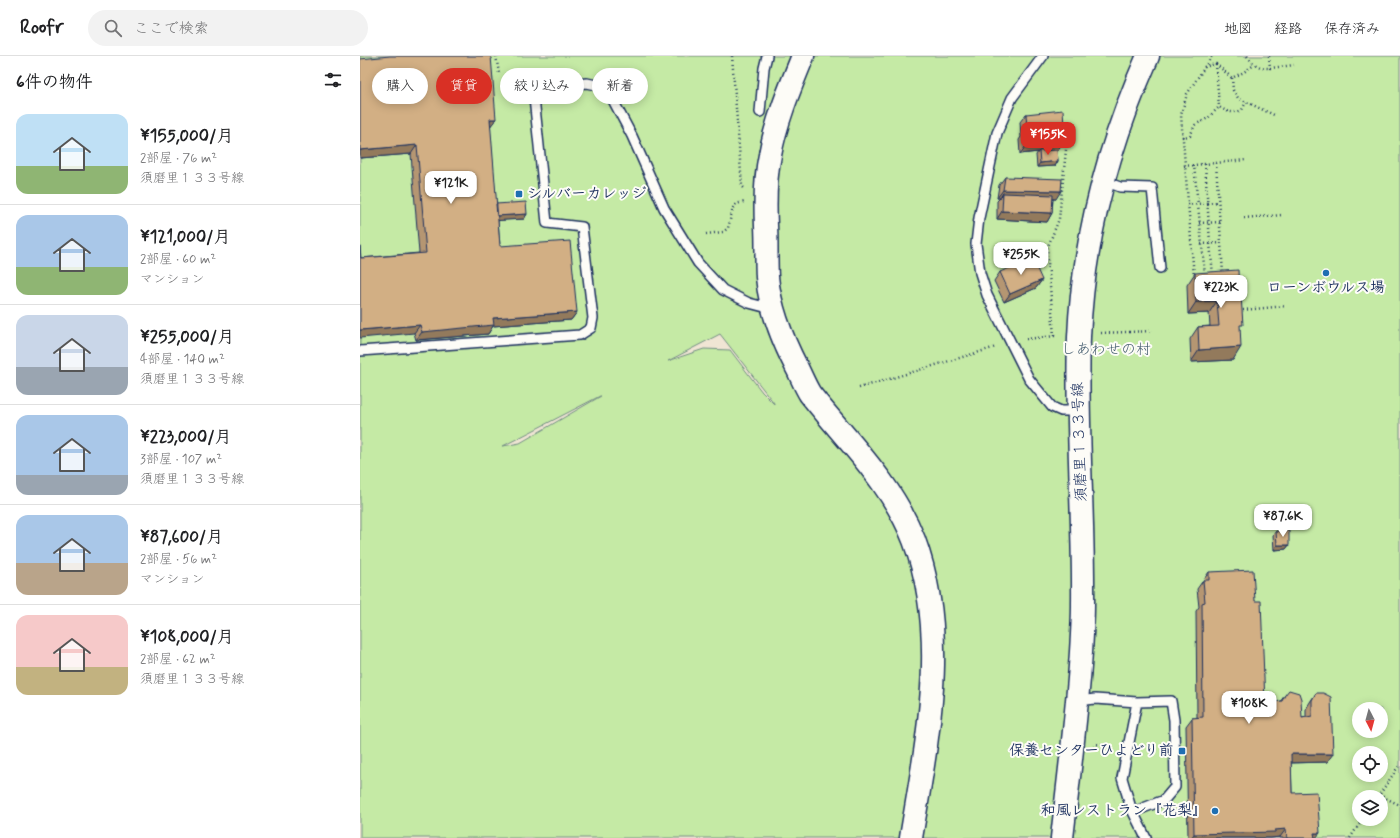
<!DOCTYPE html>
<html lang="ja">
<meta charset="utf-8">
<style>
:root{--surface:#fff;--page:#f2f2f2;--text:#202124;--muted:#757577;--line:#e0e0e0;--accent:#d93025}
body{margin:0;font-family:Mynerve,"Klee One",sans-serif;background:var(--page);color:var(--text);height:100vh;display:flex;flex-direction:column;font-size:15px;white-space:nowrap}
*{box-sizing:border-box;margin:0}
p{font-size:13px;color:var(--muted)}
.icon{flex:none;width:22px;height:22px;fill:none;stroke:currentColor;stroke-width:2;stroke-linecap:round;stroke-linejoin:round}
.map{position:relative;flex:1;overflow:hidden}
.panel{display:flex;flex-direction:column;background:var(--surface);width:360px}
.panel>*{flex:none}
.hud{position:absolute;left:12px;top:12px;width:380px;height:36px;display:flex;gap:8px}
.needle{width:26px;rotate:174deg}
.tools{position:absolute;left:992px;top:646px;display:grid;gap:8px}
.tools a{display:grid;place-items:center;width:36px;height:36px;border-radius:50%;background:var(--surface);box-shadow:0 2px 10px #0003;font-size:20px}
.price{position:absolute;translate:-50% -34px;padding:0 9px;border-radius:8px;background:#fff;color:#222;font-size:13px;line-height:26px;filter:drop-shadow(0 1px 2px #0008)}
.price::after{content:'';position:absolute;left:50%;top:24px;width:12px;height:9px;margin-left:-6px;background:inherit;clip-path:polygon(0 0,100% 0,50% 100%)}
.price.selected{background:var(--accent);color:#fff}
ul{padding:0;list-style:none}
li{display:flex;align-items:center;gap:12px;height:100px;padding:0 16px}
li+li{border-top:1px solid var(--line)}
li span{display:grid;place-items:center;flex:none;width:112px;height:80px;border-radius:12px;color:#555}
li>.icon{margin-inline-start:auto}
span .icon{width:48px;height:48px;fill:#fffc;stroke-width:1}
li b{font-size:17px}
h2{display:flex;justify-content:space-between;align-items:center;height:48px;padding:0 16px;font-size:17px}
.chip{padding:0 14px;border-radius:18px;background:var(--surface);box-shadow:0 2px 10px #0003;font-size:14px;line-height:36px}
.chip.selected{background:var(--accent);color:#fff}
header{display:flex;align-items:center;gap:24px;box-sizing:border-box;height:56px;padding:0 20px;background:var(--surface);border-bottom:1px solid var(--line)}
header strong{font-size:19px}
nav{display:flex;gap:22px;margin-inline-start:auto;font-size:14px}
.search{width:280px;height:36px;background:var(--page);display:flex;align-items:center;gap:10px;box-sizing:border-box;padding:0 14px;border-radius:22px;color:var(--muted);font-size:15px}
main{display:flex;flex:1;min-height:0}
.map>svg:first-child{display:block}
</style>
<header>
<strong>Roofr</strong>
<div class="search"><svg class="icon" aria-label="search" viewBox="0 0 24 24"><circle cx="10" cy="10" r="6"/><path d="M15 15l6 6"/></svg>ここで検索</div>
<nav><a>地図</a><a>経路</a><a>保存済み</a></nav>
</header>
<main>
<section class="panel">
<h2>6件の物件<svg class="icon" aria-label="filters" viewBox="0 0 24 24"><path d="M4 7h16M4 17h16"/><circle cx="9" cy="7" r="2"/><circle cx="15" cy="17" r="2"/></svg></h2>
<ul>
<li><span style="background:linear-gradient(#bfe0f5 65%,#8fb573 0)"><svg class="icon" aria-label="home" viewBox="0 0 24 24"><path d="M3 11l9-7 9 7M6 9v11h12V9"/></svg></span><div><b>¥155,000/月</b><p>2部屋 · 76 m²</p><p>須磨里１３３号線</p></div></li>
<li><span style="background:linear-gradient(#a9c7e8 65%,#8fb573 0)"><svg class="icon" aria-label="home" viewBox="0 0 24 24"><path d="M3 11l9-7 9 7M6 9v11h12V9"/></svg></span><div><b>¥121,000/月</b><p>2部屋 · 60 m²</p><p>マンション</p></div></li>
<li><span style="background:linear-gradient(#c9d6e8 65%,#9aa5b1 0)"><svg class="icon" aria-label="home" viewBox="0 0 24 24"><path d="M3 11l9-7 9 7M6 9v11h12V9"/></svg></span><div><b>¥255,000/月</b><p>4部屋 · 140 m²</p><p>須磨里１３３号線</p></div></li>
<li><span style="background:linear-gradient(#a9c7e8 75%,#9aa5b1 0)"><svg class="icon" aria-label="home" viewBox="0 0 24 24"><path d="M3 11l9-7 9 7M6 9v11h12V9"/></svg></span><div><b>¥223,000/月</b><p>3部屋 · 107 m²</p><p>須磨里１３３号線</p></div></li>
<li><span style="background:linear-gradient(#a9c7e8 60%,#b9a48a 0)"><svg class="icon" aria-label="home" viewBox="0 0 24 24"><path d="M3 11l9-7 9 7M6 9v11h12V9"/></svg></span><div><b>¥87,600/月</b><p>2部屋 · 56 m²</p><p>マンション</p></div></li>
<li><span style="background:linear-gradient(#f6c9c9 65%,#c2b280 0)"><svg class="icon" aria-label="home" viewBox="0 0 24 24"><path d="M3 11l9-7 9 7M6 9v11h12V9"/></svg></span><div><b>¥108,000/月</b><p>2部屋 · 62 m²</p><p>須磨里１３３号線</p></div></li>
</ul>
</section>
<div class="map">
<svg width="1040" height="782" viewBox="0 0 1040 782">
<rect width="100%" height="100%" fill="#f0e5d4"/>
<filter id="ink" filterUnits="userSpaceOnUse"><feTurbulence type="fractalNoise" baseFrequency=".025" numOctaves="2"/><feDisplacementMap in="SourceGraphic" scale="8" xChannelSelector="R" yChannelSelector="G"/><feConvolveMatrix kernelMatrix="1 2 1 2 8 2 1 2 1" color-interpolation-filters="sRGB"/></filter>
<g filter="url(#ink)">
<path fill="#c5eaa5" stroke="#708c82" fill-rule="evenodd" d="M0,0H1040V782H0ZM360,278L414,347V348L402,336L370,294L344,293L308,305ZM241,340L160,387L143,390L240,340ZM999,653H1021V675H999ZM999,697H1021V719H999ZM999,741H1021V763H999Z"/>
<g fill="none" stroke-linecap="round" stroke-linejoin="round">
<g stroke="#1b2f5e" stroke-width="12">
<path id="lane" d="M683,0L652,42L637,77L619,162L616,188L620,217L627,239L669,323L692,351L701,355H718
M400,56L404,12L407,0
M744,125L760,131L792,132L800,212
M0,295L220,279L231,272L233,262L222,171L187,167L173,32L227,27L246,31L272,80L304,152L338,207L363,234L389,247L412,253
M718,645L735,643L777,646L762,722L771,752L786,782
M773,756L804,744L815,731L814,664L811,645L777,646"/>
</g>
<g stroke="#1b2f5e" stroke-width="25">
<path id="secondary" d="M443,0C430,32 416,65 410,99C405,122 405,147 406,170C407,187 406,204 407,221C410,253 422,283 437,312C441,320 445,330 450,338C487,385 532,427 554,484C590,580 567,684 551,782
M702,782C709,720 717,658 721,596C722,580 723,564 723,548C724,459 716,370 719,281C723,184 749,88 788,0"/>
</g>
<path stroke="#1b2f5e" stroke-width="2.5" stroke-dasharray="1 3" stroke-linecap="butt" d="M136,0L139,17
M372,0L382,130L384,132
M887,0C894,9 899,12 910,12
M909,0L910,12L934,9
M856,8L859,51C868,56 872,58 882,54L886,46
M844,11L856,8L872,22L884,16L894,9
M872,22L873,34L878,42L914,59
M822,81L830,80L835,69L848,62L859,51
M856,107L863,218
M845,108L850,187L853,219
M834,109L845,219
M824,110L886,104
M827,149L858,146
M884,162L922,159
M839,167L860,166
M346,178L363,176L368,172L373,152L376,148L384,146
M841,188L861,187
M834,221L821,59L827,38L852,0
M883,254L926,250
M741,277L793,275
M694,280L687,193L699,163L709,64
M666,283L695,280
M499,332L636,291
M733,688L749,689
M1019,739L1040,749
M1018,741L1040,708
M990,782L1003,763"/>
<use href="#lane" stroke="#fdfcf7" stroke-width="9"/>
<use href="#secondary" stroke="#fdfcf7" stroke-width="22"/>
</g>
<path fill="#b59672" stroke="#1b2f5e" d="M666,58L704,70L702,73L703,86L697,95L698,105L695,110L677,111L676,99L678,96L660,98L659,84L661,81L660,66Z
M136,63L130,70L136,148L167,158L164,163L138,164L140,190L217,256L211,264L133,270L128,278L56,284L54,277L1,202L59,197L51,98L0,102Z
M645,121L696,143H693L692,157L687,166L637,163V145L640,142H637L639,129Z
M640,216L682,224L676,232L644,246L634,225Z
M835,217L880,272L873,304L831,306L830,283L838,271L850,270L849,257L828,258L827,229Z
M916,475L929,489L926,493L914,494L913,479Z
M849,516L895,545L905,647L920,646L925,639L942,662L946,661V653L950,646L956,637L967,706L931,707L932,737L956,782H920V781L911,782H828L826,670L832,662H837L836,555L839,551L837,533Z"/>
<path fill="#937a5c" stroke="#1b2f5e" d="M130,63H136L130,71Z
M704,70L698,79L665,77L667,73Z
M703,86L697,95L679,96V95L678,96L660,98L666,90Z
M57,89L51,98L0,102V94Z
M698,105L695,110L677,111L680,107Z
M643,134L701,135L696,143L643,142V137L640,142H637Z
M642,155L692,157L687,166L637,163Z
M167,158L164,163L131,165L134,160Z
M682,224L676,232L644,246L650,238Z
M857,245L849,257L828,258L836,246Z
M217,256L211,264L133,270L128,278L56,284L62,276L133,262Z
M60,269L54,277L0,282V274Z
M881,291L873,304L831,306L839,294Z
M917,489H929L926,493L914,494Z
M931,698H973L967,706L925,707Z
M926,773L920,781L911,782H831L834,778Z
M954,777H960L956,782H951Z"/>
<path fill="#d2af84" stroke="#1b2f5e" d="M30,0H131L136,63H130L140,190L210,185L217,256L133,262L134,269L62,276L60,269L0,274V190L1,202L66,197L57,89L0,94V3Z
M703,54L704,70L667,73L666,58Z
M702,73L703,86L666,90L665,76Z
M697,94L698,105L680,107L679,95Z
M645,121L702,123L701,135L643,134Z
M643,137L693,139L692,157L642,155Z
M166,146L167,158L137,160L136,148Z
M672,202L682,224L650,238L640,216Z
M878,214L879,239H881L883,269H880L881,291L839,294L838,271L859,270L857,245L836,246L835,217Z
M916,475H929V489H917Z
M893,514L895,545H901L905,647L922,645L925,639L929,634L939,637L941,643L942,662L952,660V644L956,637H963L971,641L973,698H931L932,737L957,736L960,777H954L955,782H927L926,773L915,774V776L834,778L832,662L843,661L842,547L845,546L843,524H849V516Z"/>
</g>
<g fill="#1f6fb2" stroke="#fdfcf7" stroke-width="1.5">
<rect x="155" y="134" width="8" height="8" rx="2"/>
<circle cx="966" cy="217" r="4"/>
<rect x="818" y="691" width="8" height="8" rx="2"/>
<circle cx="855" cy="755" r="4"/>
</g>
<g text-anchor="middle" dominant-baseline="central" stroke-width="4" stroke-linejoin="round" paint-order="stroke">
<g font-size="15" font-weight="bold" fill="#1b2f5e" stroke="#fdfcf7" text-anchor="end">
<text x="167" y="138" text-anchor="start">シルバーカレッジ</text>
<text x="966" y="232" text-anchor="middle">ローンボウルス場</text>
<text x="814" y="695">保養センターひよどり前</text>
<text x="847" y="755">和風レストラン『花梨』</text>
</g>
<g font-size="15" fill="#465e70" stroke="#fdfcf7">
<text x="746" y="294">しあわせの村</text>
</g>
<g font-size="15" fill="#1b2f5e" stroke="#fdfcf7">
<text transform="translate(720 386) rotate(-92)">須磨里１３３号線</text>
</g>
</g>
</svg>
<div class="tools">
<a><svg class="needle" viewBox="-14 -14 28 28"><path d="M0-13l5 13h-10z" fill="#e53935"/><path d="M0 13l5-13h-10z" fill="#757577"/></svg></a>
<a><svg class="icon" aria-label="locate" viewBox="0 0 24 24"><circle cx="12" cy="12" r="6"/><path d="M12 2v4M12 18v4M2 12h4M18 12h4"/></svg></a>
<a><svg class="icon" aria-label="layers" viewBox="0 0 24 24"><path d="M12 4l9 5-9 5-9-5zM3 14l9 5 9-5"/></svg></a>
</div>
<b class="price selected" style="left:688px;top:100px">¥155K</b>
<b class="price" style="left:91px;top:149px">¥121K</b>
<b class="price" style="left:661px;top:220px">¥255K</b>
<b class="price" style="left:861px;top:253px">¥223K</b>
<b class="price" style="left:923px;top:482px">¥87.6K</b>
<b class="price" style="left:889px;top:669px">¥108K</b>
<div class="hud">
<a class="chip">購入</a>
<a class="chip selected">賃貸</a>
<a class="chip">絞り込み</a>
<a class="chip">新着</a>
</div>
</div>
</main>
